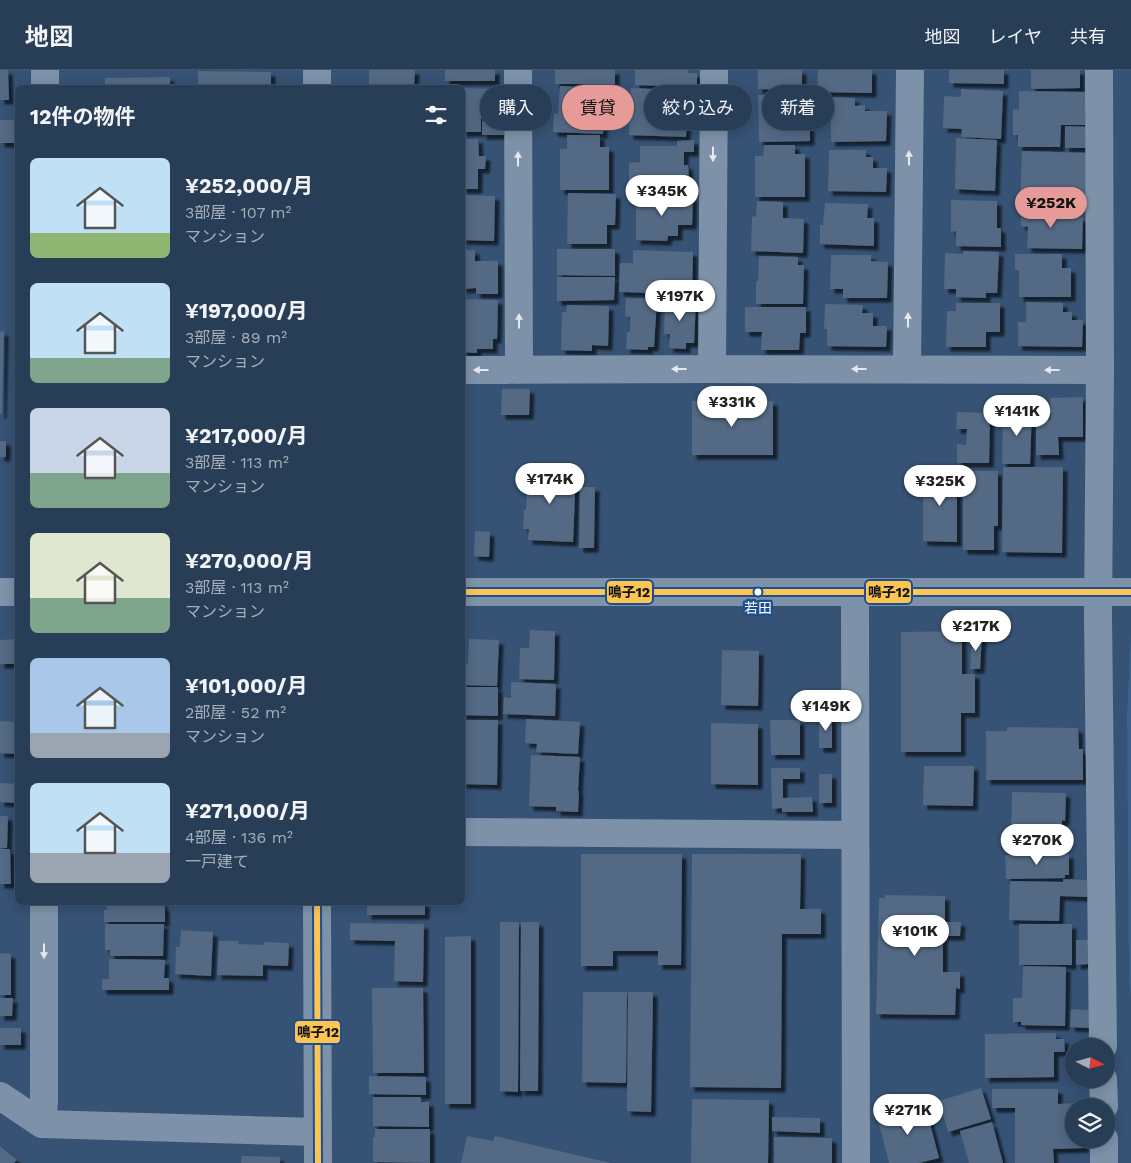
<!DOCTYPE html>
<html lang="ja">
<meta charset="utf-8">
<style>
:root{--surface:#283e57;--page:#344961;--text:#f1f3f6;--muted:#a5aeba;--line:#44576d;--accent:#e69b98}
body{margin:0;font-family:"Work Sans","Noto Sans JP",sans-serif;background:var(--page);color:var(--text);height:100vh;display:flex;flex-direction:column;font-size:19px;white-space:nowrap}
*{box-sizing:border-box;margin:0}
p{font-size:16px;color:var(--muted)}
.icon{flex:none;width:28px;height:28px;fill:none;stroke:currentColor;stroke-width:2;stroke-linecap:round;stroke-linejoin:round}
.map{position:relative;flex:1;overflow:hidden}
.side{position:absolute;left:15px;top:15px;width:450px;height:820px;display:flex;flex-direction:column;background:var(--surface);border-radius:8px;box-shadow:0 2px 12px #0003,0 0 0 1px var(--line)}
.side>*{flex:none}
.hud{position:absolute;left:480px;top:15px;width:475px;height:45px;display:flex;gap:10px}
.needle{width:32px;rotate:96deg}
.tools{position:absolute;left:1065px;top:968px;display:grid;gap:10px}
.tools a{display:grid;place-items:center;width:50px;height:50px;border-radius:50%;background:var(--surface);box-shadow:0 2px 12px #0003,0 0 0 1px var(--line);font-size:25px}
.price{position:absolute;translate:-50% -42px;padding:0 11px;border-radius:18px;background:#fff;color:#222;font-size:16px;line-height:32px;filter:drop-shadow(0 1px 2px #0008)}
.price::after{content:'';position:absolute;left:50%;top:30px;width:15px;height:11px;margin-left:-8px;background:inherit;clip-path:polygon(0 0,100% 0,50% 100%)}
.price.on{background:var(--accent);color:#111}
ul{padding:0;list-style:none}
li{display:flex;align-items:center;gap:15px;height:125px;padding:0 15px}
li span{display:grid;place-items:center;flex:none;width:140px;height:100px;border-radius:8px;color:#555}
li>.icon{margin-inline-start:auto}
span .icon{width:60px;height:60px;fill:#fffc;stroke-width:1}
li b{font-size:21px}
h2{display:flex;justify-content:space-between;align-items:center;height:60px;padding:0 15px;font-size:21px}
.pill{padding:0 18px;border-radius:22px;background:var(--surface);box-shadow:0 2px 12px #0003,0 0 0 1px var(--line);font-size:18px;line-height:45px}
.pill.on{background:var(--accent);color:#111}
header{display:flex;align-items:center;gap:30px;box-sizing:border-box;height:70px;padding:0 25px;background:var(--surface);border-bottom:1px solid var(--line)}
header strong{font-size:24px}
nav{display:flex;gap:28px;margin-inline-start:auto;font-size:18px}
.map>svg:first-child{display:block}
</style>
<header>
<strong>地図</strong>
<nav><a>地図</a><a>レイヤ</a><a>共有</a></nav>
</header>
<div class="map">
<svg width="1131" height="1093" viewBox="0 0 1131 1093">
<defs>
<filter id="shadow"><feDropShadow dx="4.5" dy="4.5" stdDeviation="1" flood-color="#0009"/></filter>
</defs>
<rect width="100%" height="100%" fill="#365274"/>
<path fill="#3b618d" d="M1131,562V929L1129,903L1127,645Z"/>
<path fill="#526984" filter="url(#shadow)" d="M0,0H8L9,30H0Z
M369,0H415L414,15L369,14Z
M445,0H495V11H445Z
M555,0H615V14H555Z
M635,0H688V3H697V17L635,15Z
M758,0H802V20L758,19Z
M818,0H872V23L817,22Z
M949,0H1004V14L949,13Z
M1031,0H1080V18L1031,19Z
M198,1L271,2V18H198Z
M170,7V18H105V8Z
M560,16L614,18L613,42L604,41L603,64L553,62L554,43L558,44Z
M462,18L496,19L495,49L481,48V62H462Z
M631,18L673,20V41H687L686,67L629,65Z
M961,19L1003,21L1001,69L961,67L962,59L943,58L944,26L961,27Z
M1019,21L1086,22L1085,55H1061L1060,77H1018V65H1013V39L1019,40Z
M809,24L810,71L759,72L758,25Z
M831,27L855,28V36L865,35V41H887L886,71L831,72Z
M0,50H18V73H0Z
M482,51H504V65H482Z
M1065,56L1089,57L1088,78H1065Z
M567,65H600V77H609V120H560V79H567Z
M956,68L997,70L995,121L955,119Z
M462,69H478L479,86H486L485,99H478V119H462Z
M694,70V82H684V95H688L689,110H684V122L629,123V93L640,92V76H677V71Z
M764,75H795V84H805V127H755V86H763Z
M829,80H866V87H873V98H887L886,122L828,121Z
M1022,81L1088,83L1086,133L1020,131Z
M568,123L616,124L615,155H607V174H567Z
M462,125L495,126L494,171L462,170Z
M636,126L693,127L692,155H678V166H668L667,171L636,170Z
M951,130L997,131V158H1001V177L956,176V161L951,162Z
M757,131L783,132V148L804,149L803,183L751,181L752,146L756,147Z
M825,133L868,134L867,148H874V176L820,174V155H823Z
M1021,136H1052V141H1060V147H1083L1082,179L1027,178L1028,157L1021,156Z
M557,179H615V206L557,205Z
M462,180H475V191H498V224H476V218L462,219Z
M633,180L693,182L692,224L619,222L620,193H633Z
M963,181L999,182L997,223H986V228L956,227V219H944L945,183L963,184Z
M1015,184H1062V198H1071V227H1019V200H1015Z
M831,185H871V191L888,192L887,228H843V219H830Z
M759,186L798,187V195H804L803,234H756V211H758Z
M557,207H615L614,230L557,231Z
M626,228L657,229L654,277H648V280L626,279L627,262H630V247L625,246Z
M462,229L498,230L497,269H493V279H477V283L462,282Z
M665,229L696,230L694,273H686V279L669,278L670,264H664Z
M1026,232L1063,233V242H1072V250H1083L1082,277L1018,276V252H1026Z
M956,233H1000V262H986V277H946L947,241H956Z
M825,234L863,235L862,243H873V256H887L886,277L827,276V259H824Z
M567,235L609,236L608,276L592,275V281L561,280L562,242H566Z
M745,237H806V263H800L799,280H761L762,262H745Z
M4,261L2,344H0V262Z
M502,319H530L529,345H501Z
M1083,327V367H1058L1059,385H1036V350H1051L1050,328Z
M692,331H773V385H692Z
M1003,340H1032L1030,394H1002Z
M957,342L990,343L989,393H957V374L966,375L967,359H956Z
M0,371H6V387H0Z
M1003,397H1063L1062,483L1002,482Z
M528,398L576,400L573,472L528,470L529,459H523L524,440H526Z
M929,401H953L954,406H957V472L923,471V405L927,406Z
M963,401H998V456H994V480H963Z
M580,417H595L594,478H579Z
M475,461L490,462L489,487L474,486Z
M530,560L555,561L554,610L519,609L520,578H529Z
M962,561V604H975V643H961V682H901V562Z
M972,564L982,565L980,599H970Z
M18,569V594H0V570Z
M469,569L499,570L497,616L462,615V594H468Z
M722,580L759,581L758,636L721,635Z
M511,612L556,614L555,646L503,644L504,627L511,628Z
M462,617H498V646L462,645Z
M819,647H832V678H819Z
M526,649L580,652L578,684L536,682L537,674L525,673Z
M462,650H498L497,715L462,714Z
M770,650H800V685H771Z
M0,651L18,652V684L0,683Z
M711,653L758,654V715L711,714Z
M1007,657L1078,658L1079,679H1083V710H986V661H1007Z
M531,685L580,687L578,721H579L578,742L556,741V737L529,736Z
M924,696H974L973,736L923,735Z
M771,698H800V709H783V728L812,727L813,742H782V738L772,739Z
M819,704H832V733H819Z
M0,713L18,714L17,733L0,732Z
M1012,722L1066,723L1065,751L1062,750V769L1011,768Z
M0,746H8L7,778H0Z
M0,779H10L11,814H0Z
M581,784H682L681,895H658V881H613V896H581Z
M692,784H801L800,839H821V864H782L781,1018L690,1017Z
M1069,784V805H1065V808L1006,809L1005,785Z
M1063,809L1088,810L1087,827L1060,826L1059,851L1009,850L1010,811L1063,812Z
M885,825L945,826V852H961L960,866H943V902H960V919L956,918L955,945L876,944L879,828H885Z
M107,832H163V836L165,837V852H104V840H107Z
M367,832H425V845H367Z
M500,852H519L518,1022L500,1021Z
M521,852H539L538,1021H520Z
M350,853L424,854L423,912L394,911L395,871L350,870Z
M105,854H164L163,886H110V880H105Z
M1019,854H1072V895H1019Z
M181,860L213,862L211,906L175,904L176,877H180Z
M471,866V1034H445V867Z
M1076,870H1088V894L1076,895Z
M219,871H238L239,874L264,875V872L289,873L288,896L263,895V906L217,905Z
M0,883L11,884V925H0Z
M109,889L165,890L164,908H169V920H102V909H109Z
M1023,896L1066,897L1065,956L1021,955V952H1013V928H1022Z
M372,918H423L424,1003H373Z
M583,922H627L626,1013L582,1012Z
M628,922H653L651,1042L627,1041Z
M0,928H13L12,946H0Z
M1071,939L1090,940V958L1070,957Z
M0,958H21V975H0Z
M1056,963V969H1064L1065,982H1054V1007L985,1008V964Z
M369,1006L426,1007V1025L369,1024Z
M981,1018L991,1049L948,1062L939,1031Z
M992,1019H1058V1034L1083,1033V1036H1074V1069H1083L1084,1078L1053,1079L1054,1093H1015V1038H992Z
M373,1027H421V1032H429V1057L373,1056Z
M692,1029L769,1030L768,1093H691Z
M925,1034L939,1088L919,1093H889L877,1046Z
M772,1047L820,1048V1063L772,1061Z
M992,1052L1003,1093H969L960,1061Z
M375,1059H430V1093L373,1092V1067H375Z
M467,1066L493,1071L495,1066L611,1093H461Z
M774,1067L832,1068V1093H774Z
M0,1076L17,1090L14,1093H0Z
M242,1086L280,1087V1093H241Z"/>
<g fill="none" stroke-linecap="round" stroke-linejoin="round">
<path stroke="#7d92a8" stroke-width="28" d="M518,0L519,300
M1099,0L1100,300L1098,546L1103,976
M45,18V0
M317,18V0
M712,299L714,0
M907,299L910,0
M462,300L712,299L1100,300
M0,522H18
M462,522H1131
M855,523L856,1093
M462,762L855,765
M317,832L318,1093
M1103,1009L1104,1036
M0,1026L42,1054L318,1062
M42,1054L44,1031V832
M1104,1069V1093"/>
<g stroke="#1b4f8f" stroke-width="10">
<path id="bus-1" d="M462,522H1131
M317,832L318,1093"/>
</g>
<use href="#bus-1" stroke="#fcc553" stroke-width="6"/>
</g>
<defs><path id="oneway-solid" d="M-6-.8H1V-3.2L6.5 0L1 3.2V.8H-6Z" transform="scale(1.25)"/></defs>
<g fill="#e5e9ee">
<use href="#oneway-solid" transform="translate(713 84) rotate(90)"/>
<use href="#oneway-solid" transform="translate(909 88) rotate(-90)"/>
<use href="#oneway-solid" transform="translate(518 89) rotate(-90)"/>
<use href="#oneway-solid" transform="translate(908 250) rotate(-90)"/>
<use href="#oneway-solid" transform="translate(519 251) rotate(-90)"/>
<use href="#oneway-solid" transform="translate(679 299) rotate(180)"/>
<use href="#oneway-solid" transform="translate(859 299) rotate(-180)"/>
<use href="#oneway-solid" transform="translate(481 300) rotate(180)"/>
<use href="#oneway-solid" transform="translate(1052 300) rotate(-180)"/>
<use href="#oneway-solid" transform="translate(44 881) rotate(90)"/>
</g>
<circle fill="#fff" stroke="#1b4f8f" stroke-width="2" cx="758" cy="522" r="4.5"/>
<g text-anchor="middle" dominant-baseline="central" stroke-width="4.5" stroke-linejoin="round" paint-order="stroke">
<g font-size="14" fill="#fff" stroke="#1b4f8f">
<text x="758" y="538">若田</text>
</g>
</g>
<g stroke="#1b4f8f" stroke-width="2">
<rect x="606" y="510" width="47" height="24" rx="5" fill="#fcc553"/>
<rect x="865" y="510" width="47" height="24" rx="5" fill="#fcc553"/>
<rect x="294" y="950" width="47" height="24" rx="5" fill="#fcc553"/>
</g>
<g font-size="14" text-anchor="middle" font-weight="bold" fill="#111">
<text x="629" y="527">鳴子12</text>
<text x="889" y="527">鳴子12</text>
<text x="318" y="967">鳴子12</text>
</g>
</svg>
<div class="tools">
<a><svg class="needle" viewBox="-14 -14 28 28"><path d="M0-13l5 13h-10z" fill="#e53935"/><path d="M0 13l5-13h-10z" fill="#a5aeba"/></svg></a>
<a><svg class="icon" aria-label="layers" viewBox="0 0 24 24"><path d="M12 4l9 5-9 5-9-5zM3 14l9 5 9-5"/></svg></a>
</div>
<b class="price" style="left:662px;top:147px">¥345K</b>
<b class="price on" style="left:1051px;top:159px">¥252K</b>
<b class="price" style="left:680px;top:252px">¥197K</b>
<b class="price" style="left:732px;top:358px">¥331K</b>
<b class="price" style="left:1017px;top:367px">¥141K</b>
<b class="price" style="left:550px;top:435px">¥174K</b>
<b class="price" style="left:940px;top:437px">¥325K</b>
<b class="price" style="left:976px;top:582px">¥217K</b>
<b class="price" style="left:826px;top:662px">¥149K</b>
<b class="price" style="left:1037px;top:796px">¥270K</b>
<b class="price" style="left:915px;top:887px">¥101K</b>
<b class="price" style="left:908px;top:1066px">¥271K</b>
<div class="hud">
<a class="pill">購入</a>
<a class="pill on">賃貸</a>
<a class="pill">絞り込み</a>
<a class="pill">新着</a>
</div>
<section class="side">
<h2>12件の物件<svg class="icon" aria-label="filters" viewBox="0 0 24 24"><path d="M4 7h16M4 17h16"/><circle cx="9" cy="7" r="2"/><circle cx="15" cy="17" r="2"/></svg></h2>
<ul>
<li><span style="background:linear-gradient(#bfe0f5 75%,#8fb573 0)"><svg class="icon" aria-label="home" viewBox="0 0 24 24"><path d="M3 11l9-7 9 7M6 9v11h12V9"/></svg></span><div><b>¥252,000/月</b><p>3部屋 · 107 m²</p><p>マンション</p></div></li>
<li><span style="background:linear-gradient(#bfe0f5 75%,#7fa58c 0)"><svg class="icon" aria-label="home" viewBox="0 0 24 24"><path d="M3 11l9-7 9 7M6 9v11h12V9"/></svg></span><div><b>¥197,000/月</b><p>3部屋 · 89 m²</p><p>マンション</p></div></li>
<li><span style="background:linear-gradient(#c9d6e8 65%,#7fa58c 0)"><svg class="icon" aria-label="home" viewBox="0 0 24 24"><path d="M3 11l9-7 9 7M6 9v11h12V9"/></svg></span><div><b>¥217,000/月</b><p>3部屋 · 113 m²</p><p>マンション</p></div></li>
<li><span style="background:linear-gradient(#dfe7d0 65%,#7fa58c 0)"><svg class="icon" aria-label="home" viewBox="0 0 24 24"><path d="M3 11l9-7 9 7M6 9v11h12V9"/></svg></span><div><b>¥270,000/月</b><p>3部屋 · 113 m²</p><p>マンション</p></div></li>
<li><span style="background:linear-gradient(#a9c7e8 75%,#9aa5b1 0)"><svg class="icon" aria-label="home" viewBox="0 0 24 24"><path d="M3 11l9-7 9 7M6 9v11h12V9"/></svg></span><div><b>¥101,000/月</b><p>2部屋 · 52 m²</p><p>マンション</p></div></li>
<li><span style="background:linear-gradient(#bfe0f5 70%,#9aa5b1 0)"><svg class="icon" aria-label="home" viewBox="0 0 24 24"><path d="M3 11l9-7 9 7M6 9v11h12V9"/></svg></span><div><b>¥271,000/月</b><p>4部屋 · 136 m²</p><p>一戸建て</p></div></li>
</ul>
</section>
</div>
